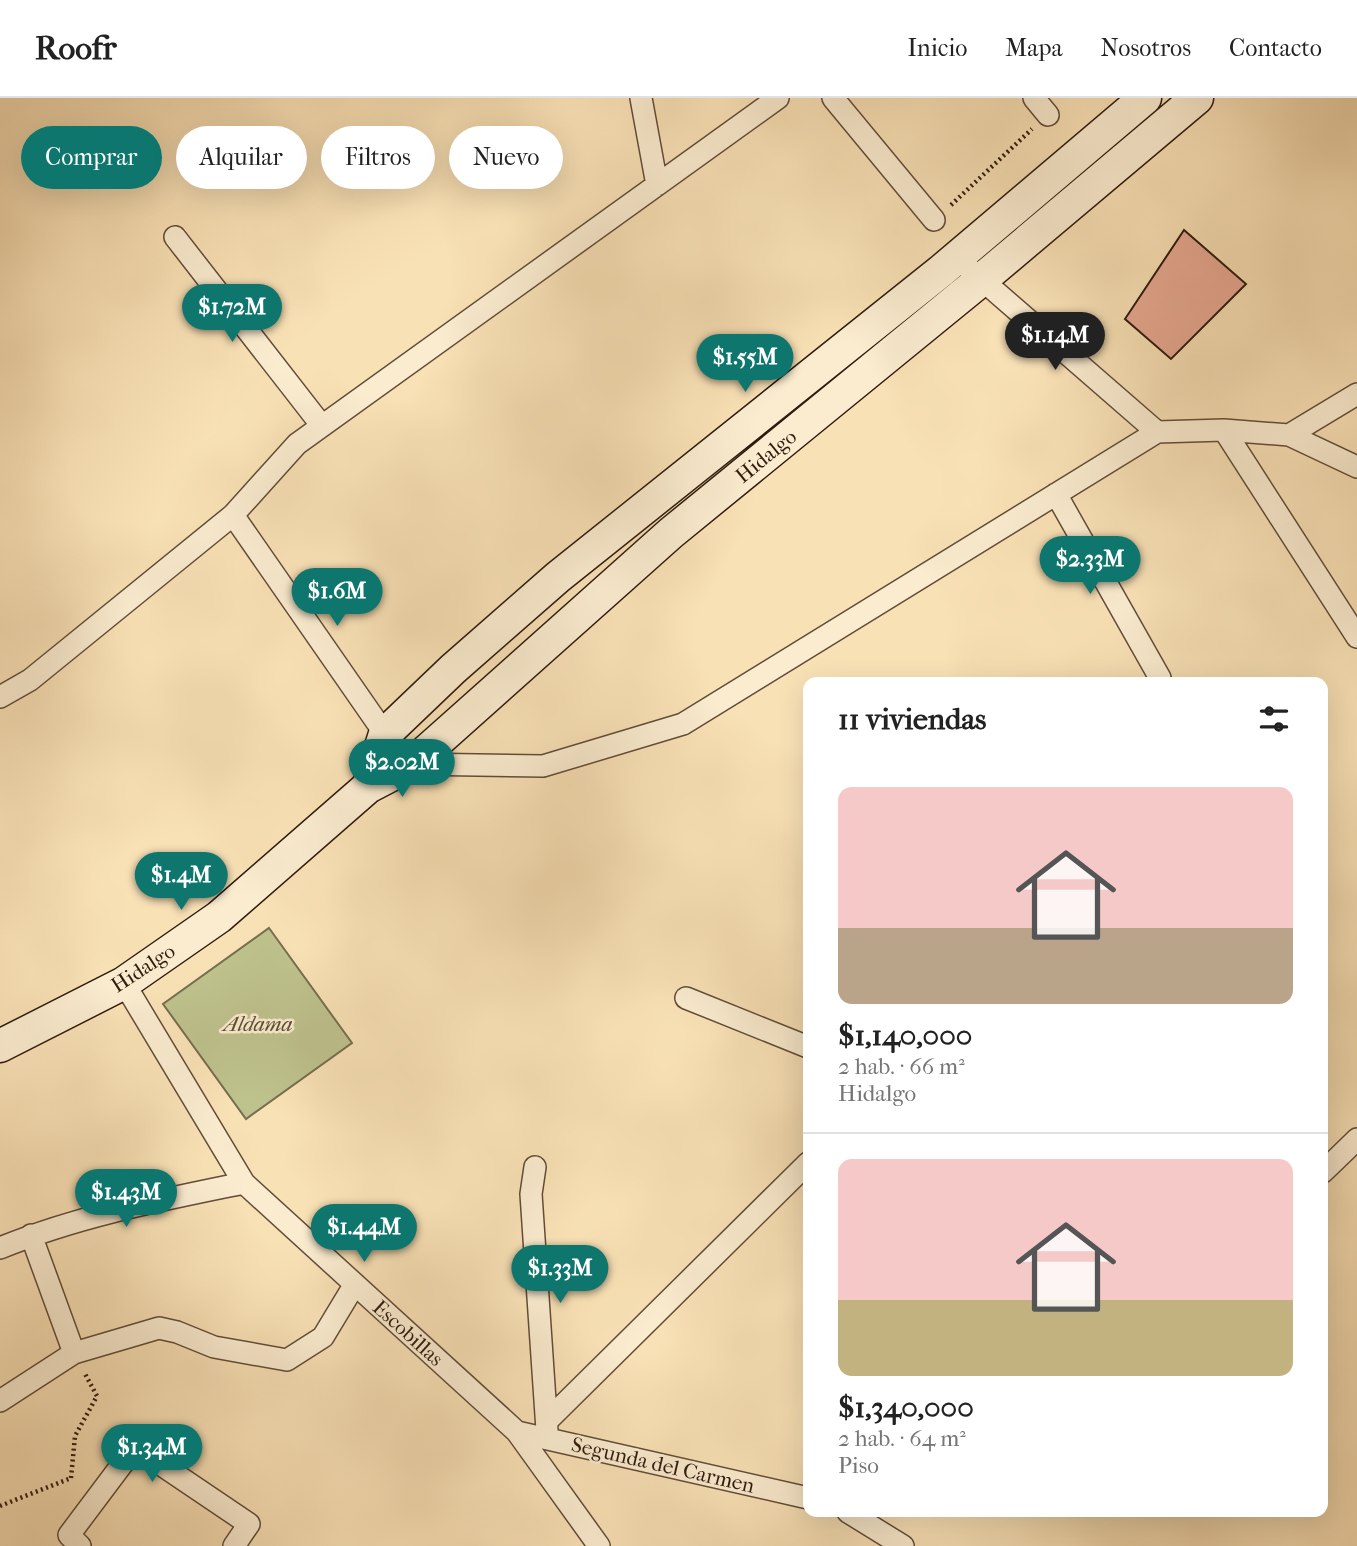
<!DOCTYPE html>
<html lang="es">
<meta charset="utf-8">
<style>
:root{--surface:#fff;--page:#f2f2f2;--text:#222;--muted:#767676;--line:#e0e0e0;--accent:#0f766e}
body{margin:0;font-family:"IM FELL French Canon",serif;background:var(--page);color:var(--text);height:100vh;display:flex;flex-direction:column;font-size:26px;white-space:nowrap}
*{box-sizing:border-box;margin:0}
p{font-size:23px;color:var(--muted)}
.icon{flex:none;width:38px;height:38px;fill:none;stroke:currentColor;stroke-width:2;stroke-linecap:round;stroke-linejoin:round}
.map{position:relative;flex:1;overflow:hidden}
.drawer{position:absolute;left:803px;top:579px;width:525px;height:840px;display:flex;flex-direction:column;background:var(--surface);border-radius:14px;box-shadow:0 7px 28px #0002}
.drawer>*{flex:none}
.hud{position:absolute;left:21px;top:28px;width:665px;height:63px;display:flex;gap:14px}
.price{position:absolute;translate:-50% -60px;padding:0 16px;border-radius:24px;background:var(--accent);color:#fff;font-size:23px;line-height:46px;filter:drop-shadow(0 2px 4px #0008)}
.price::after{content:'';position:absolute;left:50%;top:42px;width:21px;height:16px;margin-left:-10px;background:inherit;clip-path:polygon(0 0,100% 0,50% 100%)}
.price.active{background:#222;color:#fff}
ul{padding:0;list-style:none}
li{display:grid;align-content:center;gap:14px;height:371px;padding:0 35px}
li+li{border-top:2px solid var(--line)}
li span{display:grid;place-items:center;height:217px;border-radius:14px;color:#555}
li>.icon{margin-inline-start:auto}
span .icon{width:126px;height:126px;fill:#fffc;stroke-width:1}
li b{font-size:30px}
h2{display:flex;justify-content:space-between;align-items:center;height:84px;padding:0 35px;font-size:30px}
.tag{padding:0 24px;border-radius:32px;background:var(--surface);box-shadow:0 7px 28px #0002;font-size:24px;line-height:63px}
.tag.active{background:var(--accent);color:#fff}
header{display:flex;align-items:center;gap:42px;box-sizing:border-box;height:98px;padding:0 35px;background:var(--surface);border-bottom:2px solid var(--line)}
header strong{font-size:33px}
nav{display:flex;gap:38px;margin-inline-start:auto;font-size:24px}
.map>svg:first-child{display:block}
</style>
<header>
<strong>Roofr</strong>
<nav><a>Inicio</a><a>Mapa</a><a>Nosotros</a><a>Contacto</a></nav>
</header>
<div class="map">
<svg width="1357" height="1448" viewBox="0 0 1357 1448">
<rect width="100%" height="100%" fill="#f9e1b6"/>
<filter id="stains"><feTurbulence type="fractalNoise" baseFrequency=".00286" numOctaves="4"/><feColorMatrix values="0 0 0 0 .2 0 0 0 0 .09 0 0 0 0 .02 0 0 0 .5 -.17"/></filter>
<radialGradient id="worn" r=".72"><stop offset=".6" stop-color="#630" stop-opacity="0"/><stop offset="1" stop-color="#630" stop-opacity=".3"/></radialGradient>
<path fill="#bec28d" stroke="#766e4e" stroke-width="2" d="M269,830L352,945L246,1021L163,906Z"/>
<path fill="#e7a891" stroke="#2e1b0e" stroke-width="2" d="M1184,132L1246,186L1171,261L1125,221Z"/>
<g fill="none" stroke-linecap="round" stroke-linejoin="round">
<g stroke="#614c38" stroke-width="24">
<path id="minor" d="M641,0L657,87
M833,0L934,122
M1034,0L1048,17
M175,139L322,328
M957,160L1157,334
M1224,332L1357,539
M1289,337L1357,296
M1056,396L1160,580
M233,417L385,636L412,666L543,668L683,626L1157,334L1224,332L1289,337L1357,369
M0,599L30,582L233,417L297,346L778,0
M124,885L244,1085L517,1334L599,1448
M686,900L808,949
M535,1069L531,1096L547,1332
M1323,1074L1357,1041
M31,1137L74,1255L159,1230L177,1234L214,1249L287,1262L323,1239L355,1186
M0,1150C78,1118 161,1102 244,1085
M0,1303L74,1255
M547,1323L808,1065
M517,1334L808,1400
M848,1414L903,1448
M80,1448L69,1437L135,1349L249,1426L234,1448"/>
</g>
<g stroke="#2e1b0e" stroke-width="35">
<path id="secondary" d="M368,689L385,636L453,571L558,479L941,173L1145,0
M0,948L124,885L219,819L368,689L412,666L671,435L981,182L1197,0"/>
</g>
<path stroke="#2e1b0e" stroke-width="4.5" stroke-dasharray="2 3.5" stroke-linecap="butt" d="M951,107L1032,31
M71,1380L75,1338L97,1298L84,1274
M0,1408L71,1380"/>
<use href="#minor" stroke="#fbecd0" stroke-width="21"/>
<use href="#secondary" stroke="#fbecd0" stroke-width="32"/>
</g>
<g text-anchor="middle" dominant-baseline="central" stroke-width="5" stroke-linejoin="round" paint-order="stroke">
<g font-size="21" fill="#2e1b0e" stroke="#fbecd0">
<text transform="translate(766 358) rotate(-39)">Hidalgo</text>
<text transform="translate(143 870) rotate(-33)">Hidalgo</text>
<text transform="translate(408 1235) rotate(42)">Escobillas</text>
<text transform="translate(663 1367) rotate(13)">Segunda del Carmen</text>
</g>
<g font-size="21" font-style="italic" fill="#594d34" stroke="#fbecd0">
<text x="258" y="926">Aldama</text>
</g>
</g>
<rect width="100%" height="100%" filter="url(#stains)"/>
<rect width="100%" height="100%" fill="url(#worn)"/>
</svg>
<b class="price" style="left:232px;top:246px">$1.72M</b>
<b class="price active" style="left:1055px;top:274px">$1.14M</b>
<b class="price" style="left:745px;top:296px">$1.55M</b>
<b class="price" style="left:1090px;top:498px">$2.33M</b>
<b class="price" style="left:337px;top:530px">$1.6M</b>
<b class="price" style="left:402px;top:701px">$2.02M</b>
<b class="price" style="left:181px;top:814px">$1.4M</b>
<b class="price" style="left:126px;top:1131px">$1.43M</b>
<b class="price" style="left:364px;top:1166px">$1.44M</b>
<b class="price" style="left:560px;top:1207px">$1.33M</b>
<b class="price" style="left:152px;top:1386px">$1.34M</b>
<div class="hud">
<a class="tag active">Comprar</a>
<a class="tag">Alquilar</a>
<a class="tag">Filtros</a>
<a class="tag">Nuevo</a>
</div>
<section class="drawer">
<h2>11 viviendas<svg class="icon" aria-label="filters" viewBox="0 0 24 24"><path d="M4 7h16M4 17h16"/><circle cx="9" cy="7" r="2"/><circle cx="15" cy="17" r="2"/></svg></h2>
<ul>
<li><span style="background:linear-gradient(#f6c9c9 65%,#b9a48a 0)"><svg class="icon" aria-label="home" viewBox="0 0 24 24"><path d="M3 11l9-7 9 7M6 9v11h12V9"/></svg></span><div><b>$1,140,000</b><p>2 hab. · 66 m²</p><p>Hidalgo</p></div></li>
<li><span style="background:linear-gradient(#f6c9c9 65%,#c2b280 0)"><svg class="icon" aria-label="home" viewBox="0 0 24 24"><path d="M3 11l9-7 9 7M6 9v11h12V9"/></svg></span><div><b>$1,340,000</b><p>2 hab. · 64 m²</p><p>Piso</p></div></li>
</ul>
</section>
</div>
